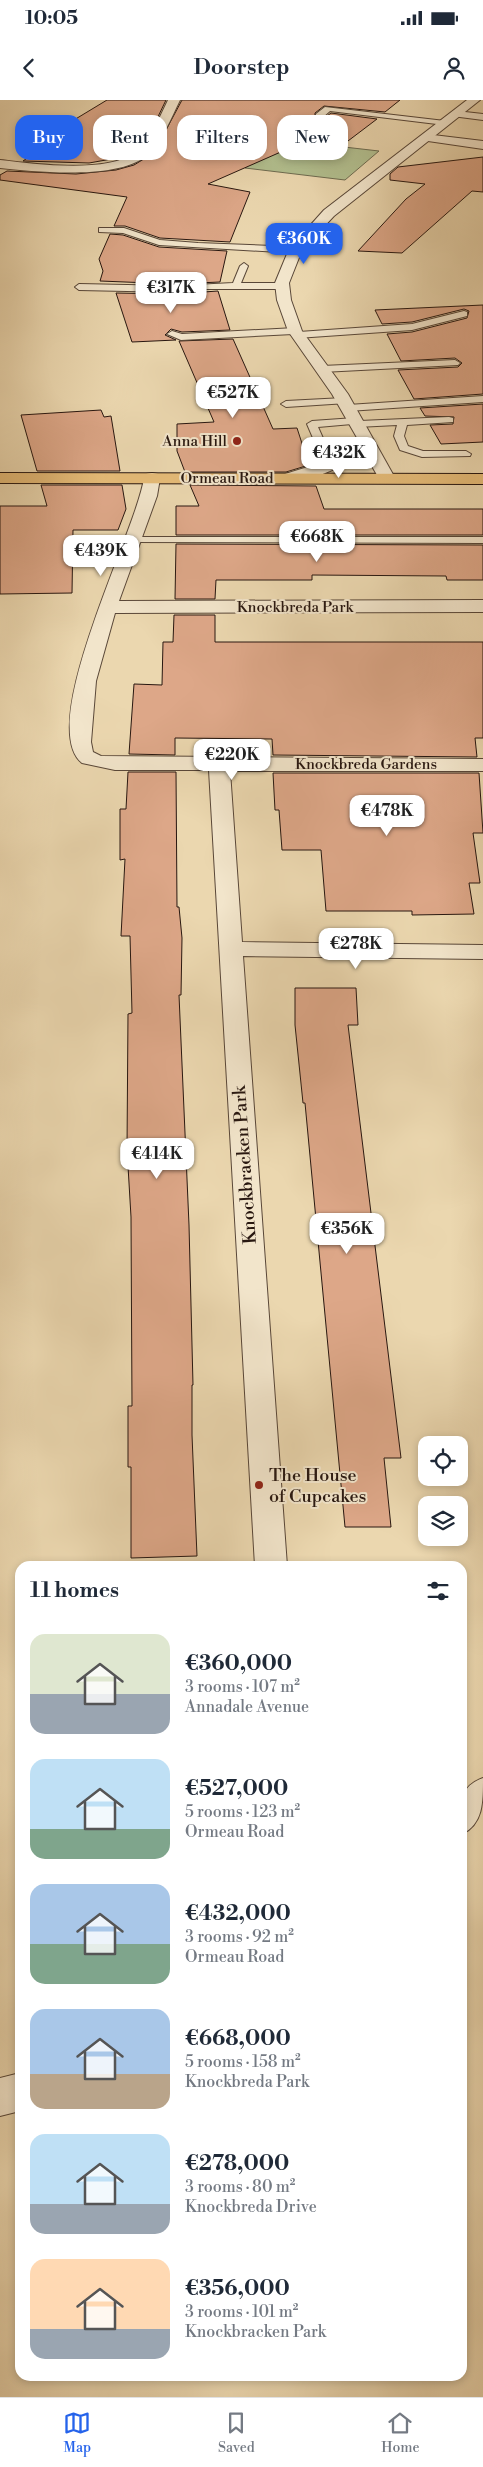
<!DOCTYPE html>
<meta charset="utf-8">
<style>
:root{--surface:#fff;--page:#f6f6f7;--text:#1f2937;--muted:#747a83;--line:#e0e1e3;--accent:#2563eb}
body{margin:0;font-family:"Libre Bodoni",serif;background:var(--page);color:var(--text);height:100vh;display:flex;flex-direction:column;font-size:19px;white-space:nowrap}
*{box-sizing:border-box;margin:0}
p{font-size:16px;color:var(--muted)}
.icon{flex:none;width:28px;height:28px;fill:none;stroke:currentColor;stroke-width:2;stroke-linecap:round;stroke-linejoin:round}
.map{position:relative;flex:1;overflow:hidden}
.drawer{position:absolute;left:15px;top:1461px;width:452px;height:820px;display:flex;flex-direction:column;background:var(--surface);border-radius:15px;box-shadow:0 2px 8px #0003}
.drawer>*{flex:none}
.banner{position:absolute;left:15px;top:15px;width:454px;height:45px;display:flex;gap:10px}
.fabs{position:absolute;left:418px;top:1336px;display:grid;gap:10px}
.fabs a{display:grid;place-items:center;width:50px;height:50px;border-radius:10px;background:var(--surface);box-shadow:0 2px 8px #0003;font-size:25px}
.price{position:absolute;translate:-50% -42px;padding:0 11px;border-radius:10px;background:#fff;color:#222;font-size:16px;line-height:32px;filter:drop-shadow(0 1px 2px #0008)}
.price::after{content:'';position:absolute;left:50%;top:30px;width:15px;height:11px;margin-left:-8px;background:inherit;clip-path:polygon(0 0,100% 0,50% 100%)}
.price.active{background:var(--accent);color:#fff}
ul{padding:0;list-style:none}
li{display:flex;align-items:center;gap:15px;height:125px;padding:0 15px}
li span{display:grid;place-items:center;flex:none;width:140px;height:100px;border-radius:15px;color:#555}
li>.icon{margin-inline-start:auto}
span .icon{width:60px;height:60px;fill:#fffc;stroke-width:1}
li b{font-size:21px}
h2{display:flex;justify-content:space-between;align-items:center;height:60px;padding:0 15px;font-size:21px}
.pill{padding:0 18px;border-radius:15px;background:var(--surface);box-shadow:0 2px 8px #0003;font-size:18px;line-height:45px}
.pill.active{background:var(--accent);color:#fff}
.status{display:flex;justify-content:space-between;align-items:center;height:35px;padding:0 25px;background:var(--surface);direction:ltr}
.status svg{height:14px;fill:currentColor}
header{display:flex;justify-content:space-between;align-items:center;height:65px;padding:0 15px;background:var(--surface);font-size:22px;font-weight:600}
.menu{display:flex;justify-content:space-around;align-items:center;height:70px;border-top:1px solid var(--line);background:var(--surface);font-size:14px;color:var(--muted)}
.menu a{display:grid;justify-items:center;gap:2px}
.menu .active{color:var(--accent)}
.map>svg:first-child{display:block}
</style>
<div class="status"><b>10:05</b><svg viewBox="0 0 49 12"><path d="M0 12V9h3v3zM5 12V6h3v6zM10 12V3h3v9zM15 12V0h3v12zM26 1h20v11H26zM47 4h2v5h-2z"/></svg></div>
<header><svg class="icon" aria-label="back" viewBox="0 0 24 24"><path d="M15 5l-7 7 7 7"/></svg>Doorstep<svg class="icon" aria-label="person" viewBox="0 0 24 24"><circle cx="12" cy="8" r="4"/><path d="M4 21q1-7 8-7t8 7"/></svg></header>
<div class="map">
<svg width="483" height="2297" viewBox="0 0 483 2297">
<rect width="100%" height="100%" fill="#ebd7af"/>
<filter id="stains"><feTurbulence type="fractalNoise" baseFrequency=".004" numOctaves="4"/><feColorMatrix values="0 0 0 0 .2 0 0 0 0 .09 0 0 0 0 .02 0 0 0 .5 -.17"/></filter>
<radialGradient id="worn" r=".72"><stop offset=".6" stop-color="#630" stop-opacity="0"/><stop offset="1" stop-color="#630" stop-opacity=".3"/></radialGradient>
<path fill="#b2bf8f" stroke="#6d6b50" d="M283,40L379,51L345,80L245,68Z"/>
<path fill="#dda788" stroke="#281710" d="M107,0H166L156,21L101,22V28L106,30L150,32L138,48L123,57L89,63L23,61L33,54L21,52Z
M182,0H400L385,12L324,6L315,13V19H323L331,13L377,19L344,44L308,40L208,84L250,92L230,142L160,138L125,126H114L127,97L0,80V75L7,71L76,74L116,70L134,65L147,57L158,45Z
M483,57V92L472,91L402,153L358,151L406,99L425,84L390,80V74L398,67Z
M110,134L123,135L159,147L227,151L220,182L175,184L100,181L103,171L99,159Z
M218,191L230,230L182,232L171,229L165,235L176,240L132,242L116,193L175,194Z
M483,205V294L414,299L398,270L458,267L462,263L455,258L401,261L387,234L412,232L467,218L469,211L464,209L412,222L382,224L375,210Z
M233,239L273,329L297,328L309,365L286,372H185L177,351V324L214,322L179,241Z
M483,304V342L441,344L430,325L453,324L454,317L425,316L420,308Z
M101,310L104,317L111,316L120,371H37L21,315Z
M41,385H122L126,409L118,430H73L72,493L0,494V406H47Z
M190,385L316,386L324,409H483V435H176V406H199Z
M176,444L483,445V480H447L446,476L312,475V480H216L215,499H175Z
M174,515H215V542H483V638H475L477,657L273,655L272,639L175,638V655L129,654L134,584L162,585L163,542H173Z
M128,672H176L177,807H179L182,838L181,895H179L189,1125L193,1285H192V1335L197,1456L131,1458V1367H128V1306H132L131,1117L127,1049L128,914L132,913L130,836H121L125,759L120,760V709H126Z
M273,673H479L483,733H473L480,783H469L474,814L412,815V811H326L321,750H282L279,710H275Z
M295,888H356L358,925H348L401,1358H384L391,1427H345L305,1003H303L295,925Z"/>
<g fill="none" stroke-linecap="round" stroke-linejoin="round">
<g stroke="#594738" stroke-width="2">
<path id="service" d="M325,7L445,21L449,23L445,25L330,11L322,18H316V14Z
M99,128H124L160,140L198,143L296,147L300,150L296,153L159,145L123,133L99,132Z
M244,163L248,166L241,183H282L286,186L282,189H207L175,192L79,190L75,187L79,184L175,186L233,183L240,166Z
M464,211L467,212V216L412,230L297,238L294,237L293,234L181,240L167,234L172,231L182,234L295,228L298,229L299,232L412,224Z
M455,260L460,263L458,265L322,272L317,269L322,266Z
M483,296V302L348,311L343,308L348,305Z
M344,298L349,301L347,303L286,307L281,304L286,301Z
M449,317L453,318V322L407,325L404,336L408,346L423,351H466L471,354L470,356L422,357L400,350L394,336L397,325L357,327L352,324L318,327L326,345L320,353H312L311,351L316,345L307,324L312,321L355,318L360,321Z
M133,437H483V443L129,442L127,440Z"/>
</g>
<g stroke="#594738" stroke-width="2">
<path id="minor" d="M168,0H180C171,18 162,42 146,56C117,80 37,72 0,68V60C36,64 106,74 137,52C144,46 149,38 153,30L106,28L102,27V23H157Z
M456,11L483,14V20L452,16V12Z
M425,34L483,41V49L421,40L419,38Z
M152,373L158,374L160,378L157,396L119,501L483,500V512L115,513L96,581L91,642L93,652L101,656L483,659V671H230L242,842L483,845V859L243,856L287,1466H255L209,670H115L82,663C35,625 137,430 144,378L146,374Z
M483,1678C483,1703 483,1724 462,1734C462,1709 455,1688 483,1678Z
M20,1973V2011L0,2016V1978Z"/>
</g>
<g stroke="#594738" stroke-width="2">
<path id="tertiary" d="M467,0H480L334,116L302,150L289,183L291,200L302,231L348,294L395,378L393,382H381L365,354C350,363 302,386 285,382L283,378L285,374L337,358L360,343L332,294L288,231L277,200L275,183L289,149L324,110Z"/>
</g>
<g stroke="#281710" stroke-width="2">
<path id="primary" d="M0,373L483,374V384L0,383Z"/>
</g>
<use href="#service" fill="#f2e5cb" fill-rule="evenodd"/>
<use href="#minor" fill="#f2e5cb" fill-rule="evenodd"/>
<use href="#tertiary" fill="#f2e5cb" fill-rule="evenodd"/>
<use href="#primary" fill="#e6bc78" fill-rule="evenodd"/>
</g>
<g fill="#8f2418" stroke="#f2e5cb" stroke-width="2">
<circle cx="237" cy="341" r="5"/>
<circle cx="259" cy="1385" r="5"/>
</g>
<g text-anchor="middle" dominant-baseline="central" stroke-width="4" stroke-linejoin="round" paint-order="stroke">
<g font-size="15" fill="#281710" stroke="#f2e5cb" text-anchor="end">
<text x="227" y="341">Anna Hill</text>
</g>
<g font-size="15" fill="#281710" stroke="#f2e5cb">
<text x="227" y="378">Ormeau Road</text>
<text x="295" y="507">Knockbreda Park</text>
<text x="366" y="664">Knockbreda Gardens</text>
</g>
<g font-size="18" fill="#281710" stroke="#f2e5cb">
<text transform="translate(245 1065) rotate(-94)">Knockbracken Park</text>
</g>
<g font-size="18" fill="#281710" stroke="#f2e5cb" text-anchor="start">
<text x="269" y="1375">The House<tspan x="269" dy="21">of Cupcakes</tspan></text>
</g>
</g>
<rect width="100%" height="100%" filter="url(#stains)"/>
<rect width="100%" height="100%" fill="url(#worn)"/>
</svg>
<div class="fabs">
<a><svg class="icon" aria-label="locate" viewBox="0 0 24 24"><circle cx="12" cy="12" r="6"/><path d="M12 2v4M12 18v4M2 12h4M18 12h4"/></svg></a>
<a><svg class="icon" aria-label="layers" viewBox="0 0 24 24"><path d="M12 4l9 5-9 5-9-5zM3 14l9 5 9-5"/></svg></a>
</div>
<b class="price active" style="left:304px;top:165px">€360K</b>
<b class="price" style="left:171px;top:214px">€317K</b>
<b class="price" style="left:233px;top:319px">€527K</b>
<b class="price" style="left:339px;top:379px">€432K</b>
<b class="price" style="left:317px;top:463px">€668K</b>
<b class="price" style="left:101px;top:477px">€439K</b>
<b class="price" style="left:232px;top:681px">€220K</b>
<b class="price" style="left:387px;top:737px">€478K</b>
<b class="price" style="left:356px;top:870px">€278K</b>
<b class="price" style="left:157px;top:1080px">€414K</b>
<b class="price" style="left:347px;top:1155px">€356K</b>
<div class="banner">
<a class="pill active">Buy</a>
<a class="pill">Rent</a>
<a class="pill">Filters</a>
<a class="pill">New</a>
</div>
<section class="drawer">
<h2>11 homes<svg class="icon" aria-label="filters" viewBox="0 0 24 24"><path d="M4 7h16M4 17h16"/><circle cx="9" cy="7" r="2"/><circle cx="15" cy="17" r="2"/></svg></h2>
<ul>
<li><span style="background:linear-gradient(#dfe7d0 60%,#9aa5b1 0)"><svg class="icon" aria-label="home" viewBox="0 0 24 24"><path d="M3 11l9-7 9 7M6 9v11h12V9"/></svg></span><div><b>€360,000</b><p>3 rooms · 107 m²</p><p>Annadale Avenue</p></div></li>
<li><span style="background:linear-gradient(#bfe0f5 70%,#7fa58c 0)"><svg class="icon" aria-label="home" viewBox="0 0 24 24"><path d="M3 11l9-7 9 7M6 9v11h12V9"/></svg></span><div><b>€527,000</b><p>5 rooms · 123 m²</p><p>Ormeau Road</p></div></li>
<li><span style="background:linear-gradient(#a9c7e8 60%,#7fa58c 0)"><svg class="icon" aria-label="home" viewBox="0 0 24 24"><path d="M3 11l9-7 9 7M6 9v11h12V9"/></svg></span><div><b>€432,000</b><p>3 rooms · 92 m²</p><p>Ormeau Road</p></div></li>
<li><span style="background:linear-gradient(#a9c7e8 65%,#b9a48a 0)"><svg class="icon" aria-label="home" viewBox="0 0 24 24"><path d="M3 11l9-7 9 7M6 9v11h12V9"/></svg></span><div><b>€668,000</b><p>5 rooms · 158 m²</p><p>Knockbreda Park</p></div></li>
<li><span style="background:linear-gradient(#bfe0f5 70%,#9aa5b1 0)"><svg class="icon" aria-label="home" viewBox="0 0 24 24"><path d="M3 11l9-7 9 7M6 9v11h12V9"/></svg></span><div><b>€278,000</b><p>3 rooms · 80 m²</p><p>Knockbreda Drive</p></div></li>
<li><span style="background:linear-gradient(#ffd9b3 70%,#9aa5b1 0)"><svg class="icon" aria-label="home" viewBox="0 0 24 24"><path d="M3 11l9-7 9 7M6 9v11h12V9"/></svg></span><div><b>€356,000</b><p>3 rooms · 101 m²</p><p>Knockbracken Park</p></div></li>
</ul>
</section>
</div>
<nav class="menu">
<a class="active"><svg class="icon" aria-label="map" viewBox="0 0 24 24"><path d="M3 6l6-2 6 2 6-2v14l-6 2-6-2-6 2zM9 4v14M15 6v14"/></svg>Map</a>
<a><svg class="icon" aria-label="saved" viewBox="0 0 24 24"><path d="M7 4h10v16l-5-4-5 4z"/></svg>Saved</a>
<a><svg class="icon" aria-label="home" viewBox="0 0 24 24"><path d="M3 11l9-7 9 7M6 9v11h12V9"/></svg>Home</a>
</nav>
